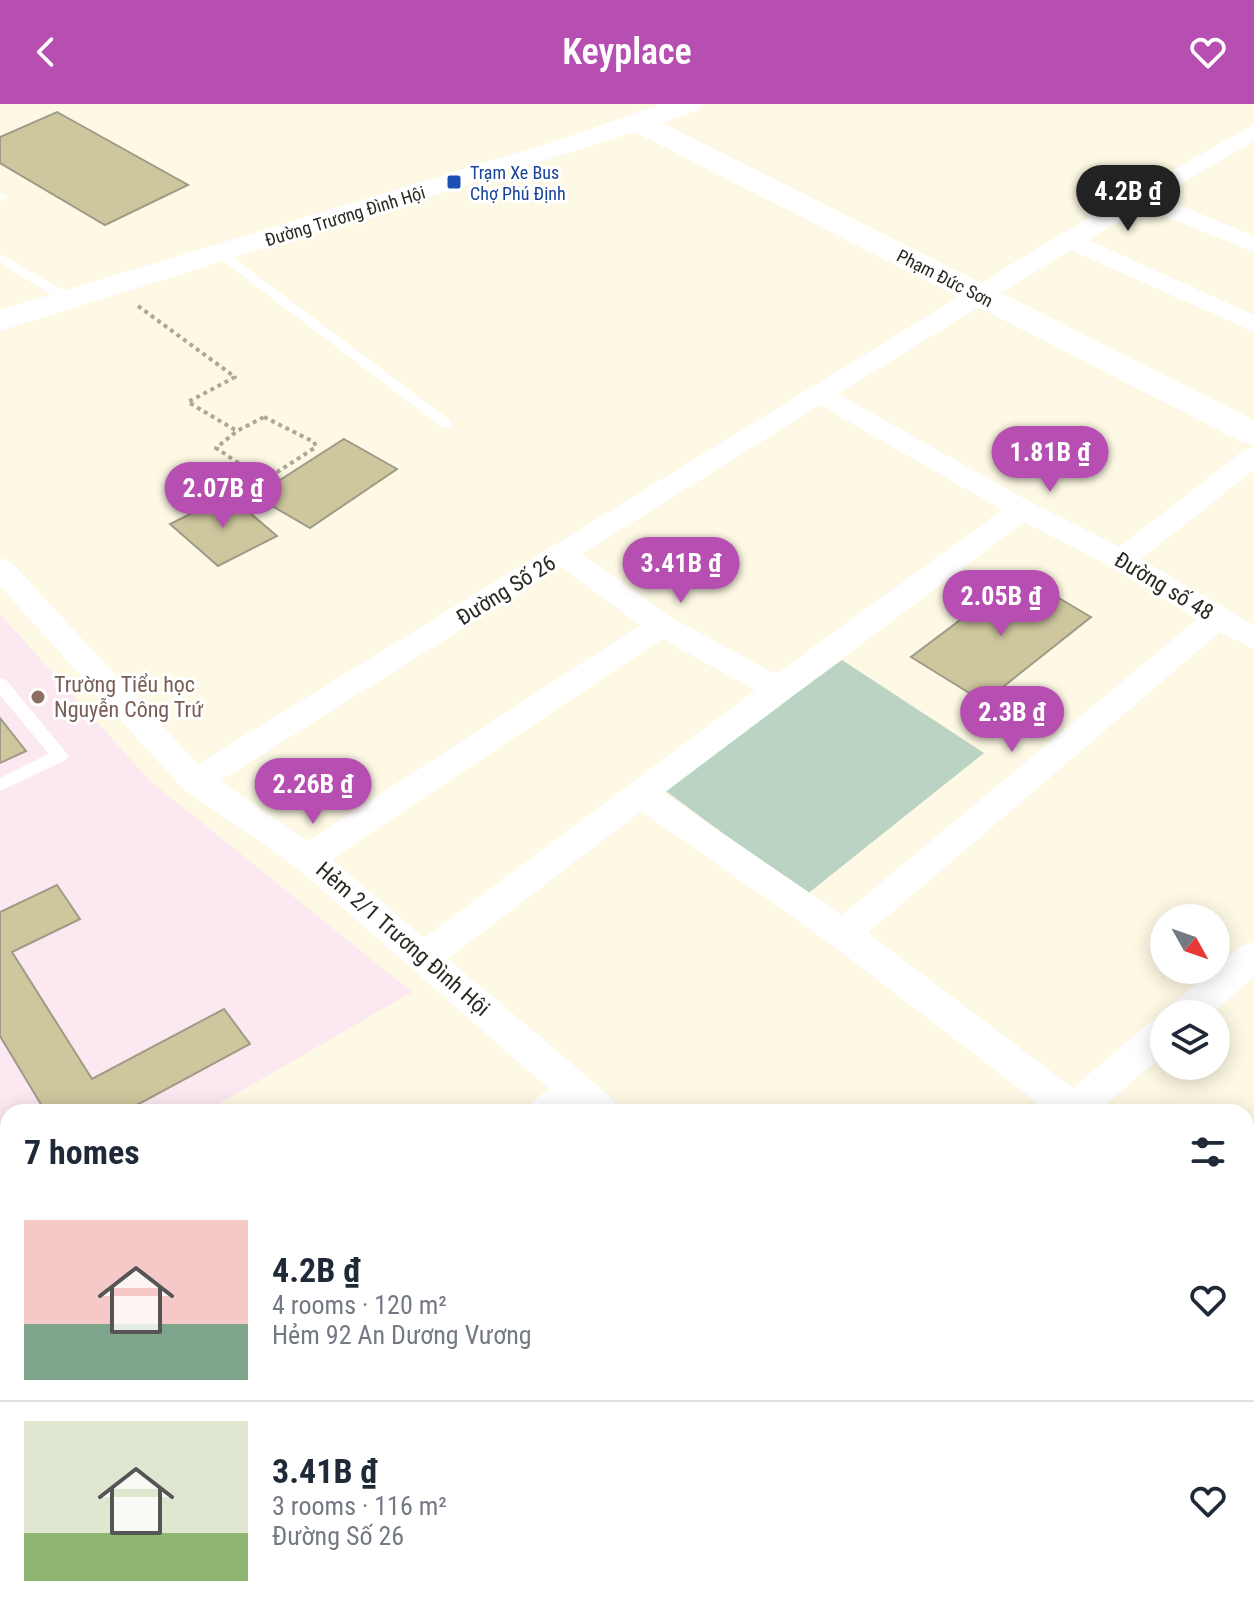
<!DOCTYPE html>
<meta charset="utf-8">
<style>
:root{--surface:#fff;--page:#f6f6f7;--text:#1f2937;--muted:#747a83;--line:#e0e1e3;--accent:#b74fb2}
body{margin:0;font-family:"Roboto Condensed",sans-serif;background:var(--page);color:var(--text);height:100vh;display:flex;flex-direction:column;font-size:30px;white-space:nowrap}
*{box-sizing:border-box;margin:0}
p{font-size:26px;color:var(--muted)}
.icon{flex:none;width:44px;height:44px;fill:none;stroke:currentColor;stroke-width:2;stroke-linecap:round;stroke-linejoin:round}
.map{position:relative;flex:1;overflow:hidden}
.sheet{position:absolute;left:0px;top:1000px;width:1254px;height:512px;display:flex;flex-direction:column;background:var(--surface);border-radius:24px 24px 0 0;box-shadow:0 4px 20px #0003}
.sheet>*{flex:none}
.needle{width:52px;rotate:130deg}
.controls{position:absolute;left:1150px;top:800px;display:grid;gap:16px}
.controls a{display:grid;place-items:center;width:80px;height:80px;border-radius:50%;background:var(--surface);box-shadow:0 4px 20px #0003;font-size:40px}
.price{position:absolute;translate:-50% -68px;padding:0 18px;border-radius:28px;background:var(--accent);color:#fff;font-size:26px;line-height:52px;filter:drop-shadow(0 2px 4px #0008)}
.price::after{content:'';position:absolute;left:50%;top:48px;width:24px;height:18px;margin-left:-12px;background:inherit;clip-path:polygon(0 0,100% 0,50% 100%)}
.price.selected{background:#222;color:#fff}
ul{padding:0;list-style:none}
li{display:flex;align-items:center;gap:24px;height:200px;padding:0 24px}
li+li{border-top:2px solid var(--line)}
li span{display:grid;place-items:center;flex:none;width:224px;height:160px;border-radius:0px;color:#555}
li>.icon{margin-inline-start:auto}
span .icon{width:96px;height:96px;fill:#fffc;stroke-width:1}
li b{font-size:34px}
h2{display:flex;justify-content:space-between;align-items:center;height:96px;padding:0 24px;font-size:34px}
header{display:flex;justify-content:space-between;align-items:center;height:104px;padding:0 24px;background:var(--accent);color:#fff;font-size:36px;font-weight:600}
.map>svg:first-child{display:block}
</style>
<header><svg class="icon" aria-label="back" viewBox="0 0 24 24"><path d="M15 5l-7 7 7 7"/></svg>Keyplace<svg class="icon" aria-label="heart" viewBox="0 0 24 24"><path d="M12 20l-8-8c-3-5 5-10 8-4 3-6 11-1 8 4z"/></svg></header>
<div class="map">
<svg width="1254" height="1512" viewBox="0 0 1254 1512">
<rect width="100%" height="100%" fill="#fdf9e4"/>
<path fill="#fce8f1" d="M0,510L150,677L412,888L205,1008H8V1122L0,1127Z"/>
<path fill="#bad3c3" d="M842,556L984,649L806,791L663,685Z"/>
<path fill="#cec79e" stroke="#9e9b87" stroke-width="2" d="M57,8L188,81L105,121L0,59V33Z
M344,335L397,365L310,424L255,392Z
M229,391L277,432L218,462L170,420Z
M1020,471L1091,513L984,598L911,553Z
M0,614L26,647L0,659Z
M57,781L80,815L12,848L92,975L224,905L250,940L124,1008H31L42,1002L0,932V808Z
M8,1020V1071L0,1075V1024Z"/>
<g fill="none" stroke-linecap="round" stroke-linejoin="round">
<path stroke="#aba898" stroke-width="4" stroke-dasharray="4 4" stroke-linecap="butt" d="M138,202L235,273L188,298L237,327
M264,313L314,338L316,343L268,374L258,372L216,344L237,327Z"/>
<path fill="#fff" fill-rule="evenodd" d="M0,89L8,92L0,98Z
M223,146L451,317V323H441L218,153V147Z
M0,150L74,192L76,195L69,199L64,198L0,159Z
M0,574L6,576L69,652L66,656L0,687V674L49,650L0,591Z"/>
<path fill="#fff" fill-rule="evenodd" d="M1254,20V37L1159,93L1254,132V148L1142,103L1088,136L1254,211V228L1071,146L838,290L1032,399L1119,443L1244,346L1254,344V366L1141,455L1254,521V545L1220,528L868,829L1073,984L1151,917L1164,913V950L1097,1008H1049L831,840L641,707L448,855L590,975L614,997L620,1008H527L533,997L549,985L296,763L183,685L0,482V454L10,457L198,660L1059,131ZM820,301L1002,406L776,570L672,514L582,450ZM1024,418L1111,463L1197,515L842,811L664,689ZM561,463L640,521L308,737L220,677ZM662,535L755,586L424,834L332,755Z
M1254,838V873L1211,910H1168L1173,900L1241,842Z
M8,1361V1406L0,1409V1364Z
M554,1504H646L649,1512H551Z
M1113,1504H1165L1168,1512H1116Z"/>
<path fill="#fff" fill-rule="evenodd" d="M661,0H702L698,6L662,19L1254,316V341L1242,338L635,28L0,227V206L559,36Z"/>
</g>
<rect fill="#1a4fb4" stroke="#fff" stroke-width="3" x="446" y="70" width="16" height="16" rx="4"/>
<circle fill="#8d6e63" stroke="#fff" stroke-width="3" cx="38" cy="593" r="8"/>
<g text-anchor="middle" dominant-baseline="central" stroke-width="6" stroke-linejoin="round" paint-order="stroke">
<g font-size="18" fill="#164399" stroke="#fff" text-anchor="start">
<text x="470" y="68">Trạm Xe Bus<tspan x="470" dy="21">Chợ Phú Định</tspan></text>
</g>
<g font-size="18" fill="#2a2921" stroke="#fff">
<text transform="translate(345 112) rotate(-17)">Đường Trương Đình Hội</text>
<text transform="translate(945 174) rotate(27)">Phạm Đức Sơn</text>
</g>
<g font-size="22" fill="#2a2921" stroke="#fff">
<text transform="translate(1164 482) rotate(31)">Đường số 48</text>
<text transform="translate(506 486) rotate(-32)">Đường Số 26</text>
<text transform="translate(403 835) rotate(41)">Hẻm 2/1 Trương Đình Hội</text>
</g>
<g font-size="22" fill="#785e54" stroke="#fff" text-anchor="start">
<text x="54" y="580">Trường Tiểu học<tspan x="54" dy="25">Nguyễn Công Trứ</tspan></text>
</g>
</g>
</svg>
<div class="controls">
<a><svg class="needle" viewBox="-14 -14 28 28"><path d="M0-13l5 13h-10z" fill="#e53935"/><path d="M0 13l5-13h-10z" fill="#747a83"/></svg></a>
<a><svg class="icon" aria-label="layers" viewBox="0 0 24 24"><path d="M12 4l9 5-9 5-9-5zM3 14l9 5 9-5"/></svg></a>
</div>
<b class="price selected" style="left:1128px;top:129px">4.2B ₫</b>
<b class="price" style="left:1050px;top:390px">1.81B ₫</b>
<b class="price" style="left:223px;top:426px">2.07B ₫</b>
<b class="price" style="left:681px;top:501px">3.41B ₫</b>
<b class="price" style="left:1001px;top:534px">2.05B ₫</b>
<b class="price" style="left:1012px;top:650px">2.3B ₫</b>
<b class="price" style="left:313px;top:722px">2.26B ₫</b>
<section class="sheet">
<h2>7 homes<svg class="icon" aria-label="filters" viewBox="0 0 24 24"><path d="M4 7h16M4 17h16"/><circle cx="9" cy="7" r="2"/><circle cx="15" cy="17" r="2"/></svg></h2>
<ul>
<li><span style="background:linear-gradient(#f6c9c9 65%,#7fa58c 0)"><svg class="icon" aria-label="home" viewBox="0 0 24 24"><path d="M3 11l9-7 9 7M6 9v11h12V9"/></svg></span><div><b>4.2B ₫</b><p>4 rooms · 120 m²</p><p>Hẻm 92 An Dương Vương</p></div><svg class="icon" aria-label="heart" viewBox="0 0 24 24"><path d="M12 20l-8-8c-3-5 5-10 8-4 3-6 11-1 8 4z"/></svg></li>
<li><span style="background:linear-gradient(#dfe7d0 70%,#8fb573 0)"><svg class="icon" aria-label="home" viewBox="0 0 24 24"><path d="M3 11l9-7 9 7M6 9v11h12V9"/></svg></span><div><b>3.41B ₫</b><p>3 rooms · 116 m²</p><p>Đường Số 26</p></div><svg class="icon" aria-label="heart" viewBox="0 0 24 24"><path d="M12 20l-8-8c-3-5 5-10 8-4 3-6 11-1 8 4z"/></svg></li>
</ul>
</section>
</div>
